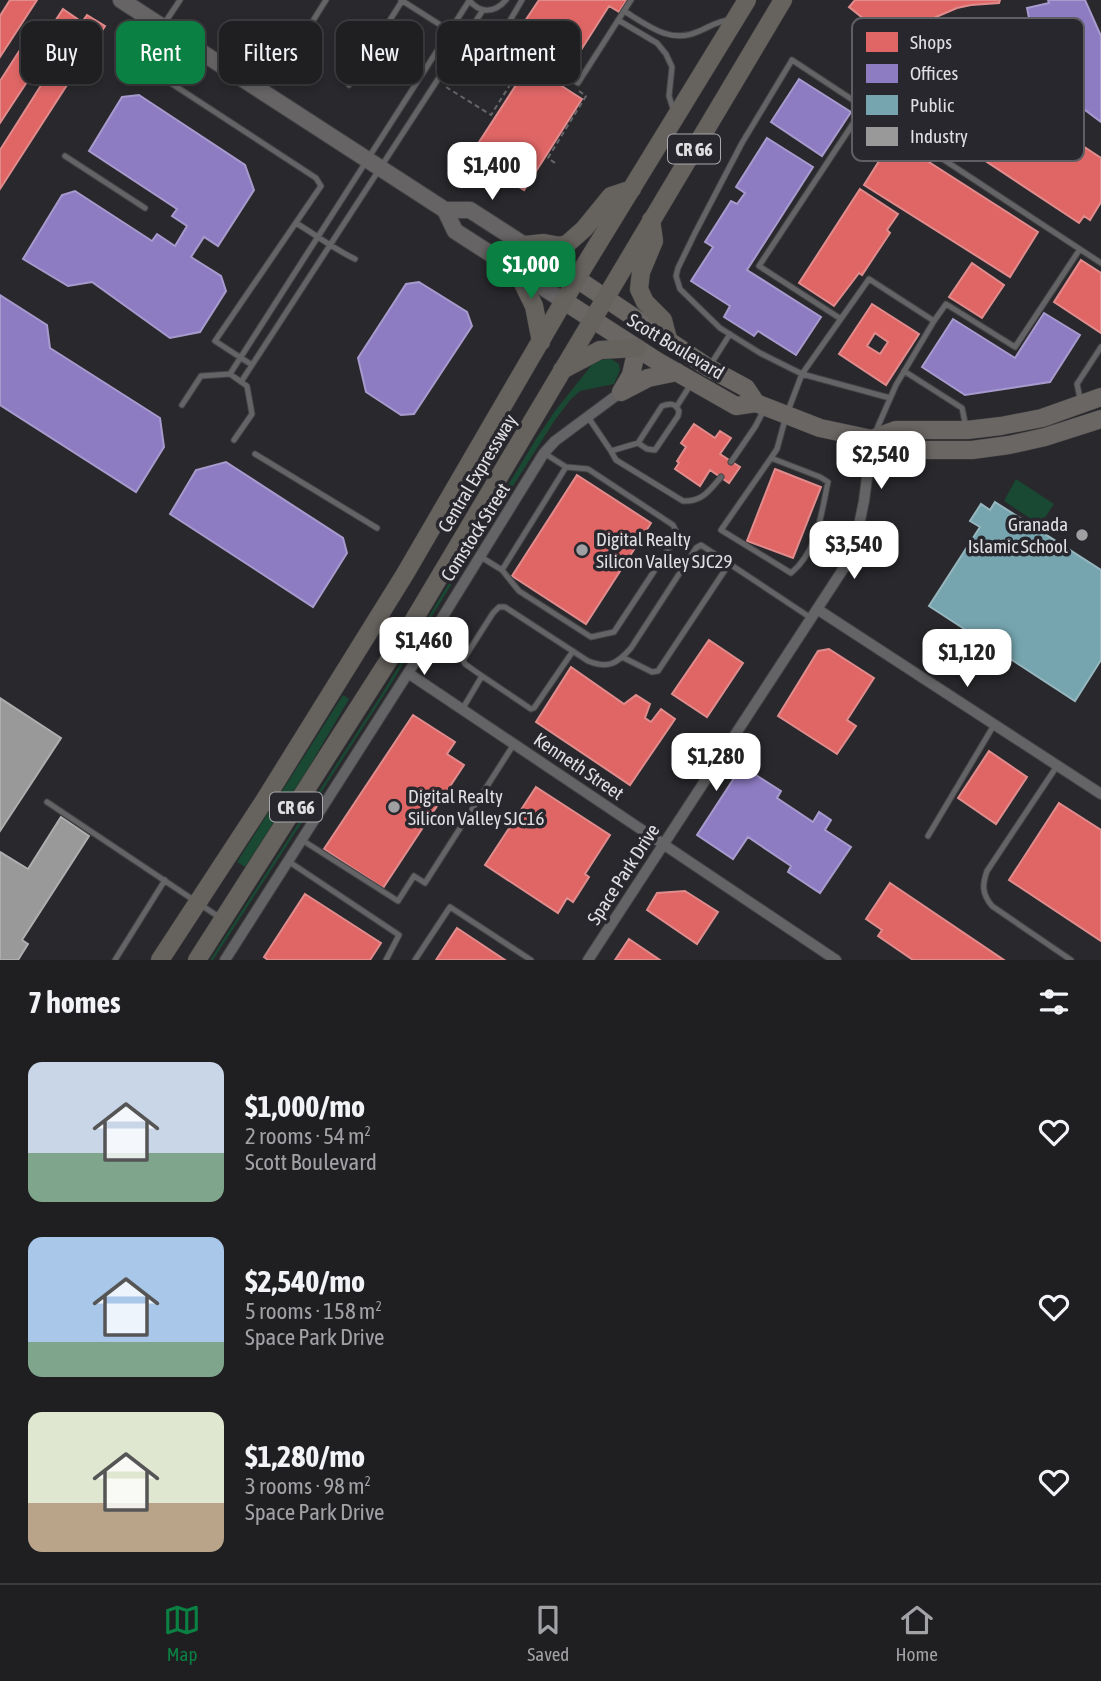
<!DOCTYPE html>
<meta charset="utf-8">
<style>
:root{--surface:#1f1e21;--page:#2c2b2e;--text:#f1f3f6;--muted:#a1a2a5;--line:#3c3c3f;--accent:#0b8043}
body{margin:0;font-family:"Asap Condensed",sans-serif;background:var(--page);color:var(--text);height:100vh;display:flex;flex-direction:column;font-size:26px;white-space:nowrap}
*{box-sizing:border-box;margin:0}
p{font-size:23px;color:var(--muted)}
.icon{flex:none;width:38px;height:38px;fill:none;stroke:currentColor;stroke-width:2;stroke-linecap:round;stroke-linejoin:round}
.map{position:relative;height:960px;overflow:hidden}
.sheet{display:flex;flex-direction:column;background:var(--surface);flex:1}
.sheet>*{flex:none}
.hud{position:absolute;left:21px;top:21px;width:700px;height:63px;display:flex;gap:14px}
.price{position:absolute;translate:-50% -60px;padding:0 16px;border-radius:14px;background:#fff;color:#222;font-size:23px;line-height:46px;filter:drop-shadow(0 2px 4px #0008)}
.price::after{content:'';position:absolute;left:50%;top:42px;width:21px;height:16px;margin-left:-10px;background:inherit;clip-path:polygon(0 0,100% 0,50% 100%)}
.price.on{background:var(--accent);color:#fff}
ul{padding:0;list-style:none}
li{display:flex;align-items:center;gap:21px;height:175px;padding:0 28px}
li span{display:grid;place-items:center;flex:none;width:196px;height:140px;border-radius:14px;color:#555}
li>.icon{margin-inline-start:auto}
span .icon{width:84px;height:84px;fill:#fffc;stroke-width:1}
li b{font-size:30px}
h2{display:flex;justify-content:space-between;align-items:center;height:84px;padding:0 28px;font-size:30px}
.chip{padding:0 24px;border-radius:14px;background:var(--surface);box-shadow:0 4px 10px #0003,0 0 0 2px var(--line);font-size:24px;line-height:63px}
.chip.on{background:var(--accent);color:#fff}
.menu{display:flex;justify-content:space-around;align-items:center;height:98px;border-top:2px solid var(--line);background:var(--surface);font-size:19px;color:var(--muted)}
.menu a{display:grid;justify-items:center;gap:4px}
.menu .on{color:var(--accent)}
.map>svg:first-child{display:block}
</style>
<div class="map">
<svg width="1101" height="960" viewBox="0 0 1101 960">
<rect width="100%" height="100%" fill="#29282c"/>
<path fill="#194833" d="M598,357L599,360L611,359L619,364L620,370L614,384L580,391L570,400L555,420L476,544L386,692L213,960H210L383,692L536,439L555,411Z
M1016,479L1054,504L1040,525L1004,501Z
M343,695L349,699L309,767L245,867L237,862Z"/>
<path fill="#e06666" stroke="#e08b8c" stroke-width="2" fill-rule="evenodd" d="M10,0H37L0,57V16Z
M539,0H627L619,12L609,6L570,67L517,33Z
M855,0H1000L999,3L971,5L957,8L936,17L915,30L898,46L849,7Z
M63,9L82,22L87,15L105,26L0,189V150L71,38L52,26Z
M25,42L35,48L30,55L40,62L0,123V81Z
M955,43H959L970,55L990,49H1002L1035,93L1030,94L1047,114L1043,120L1101,158V202L1090,220L1084,216L1079,223L904,107L908,101L902,96L928,57L925,55L932,45L939,49Z
M529,65L582,99L524,190L470,156Z
M893,139L1038,232L1010,277L864,185Z
M860,189L898,214L887,230L890,233L862,275L859,273L834,306L799,283Z
M1081,260L1101,273V333L1054,302Z
M972,263L1004,285L982,318L949,297Z
M872,304L919,334L886,385L839,354ZM875,333L888,342L880,354L867,346Z
M694,424L715,438L720,431L731,438L720,454L740,467L729,483L710,470L700,486L675,469L679,463L677,461L686,447L681,443Z
M775,469L821,487L793,558L747,541Z
M577,475L651,523L586,624L512,576Z
M709,640L743,663L707,717L672,694Z
M829,649L874,678L847,720L856,726L837,754L778,716L818,651Z
M571,667L624,704L636,695L650,704L645,718L651,722L661,709L675,719L630,785L536,722Z
M413,715L455,742L447,754L464,765L383,888L324,849Z
M989,751L1027,777L996,824L958,798Z
M536,787L610,835L585,874L589,877L573,902L567,898L558,913L485,865Z
M1059,803L1101,830V941L1009,880Z
M890,883L1004,960H913L878,936L882,930L866,919Z
M685,891L718,912L697,944L647,910L657,893Z
M305,894L381,943L370,960H268L264,957Z
M457,928L505,960H436Z
M629,939L660,960H615Z"/>
<path fill="#8e7cc3" stroke="#a79acd" stroke-width="2" d="M1048,0H1085L1101,36V122L1085,110L1059,82L1031,34L1026,19L1029,18L1027,8L1049,3Z
M799,79L851,112L822,156L771,122Z
M139,95L245,165L254,190L218,246L204,237L191,257L221,276L226,291L200,332L170,338L92,282L68,286L23,259L62,195L75,191L152,241L157,234L175,246L187,226L172,216L177,209L89,151L122,97Z
M767,138L813,167L747,270L821,317L796,355L758,331L754,336L724,317L730,306L691,281L713,247L705,242L731,201L737,204L745,193L736,187Z
M419,282L467,312L472,326L414,414L401,415L366,392L358,358L406,284Z
M0,295L47,325L50,348L160,418L164,447L136,492L0,405Z
M1044,313L1080,335L1050,382L965,395L922,367L953,319L1015,358Z
M226,462L343,538L347,553L313,607L170,514L196,470Z
M742,766L781,791L777,798L813,822L819,812L831,820L825,830L851,847L820,893L788,872L791,866L748,837L733,859L697,835Z"/>
<path fill="#76a5af" stroke="#96b7bf" stroke-width="2" d="M995,502L1101,570V660L1075,701L929,606L980,527L970,521L981,504L990,510Z"/>
<path fill="#999" stroke="#aeaeaf" stroke-width="2" d="M0,698L61,738L0,831Z
M61,817L89,836L22,940L28,944L18,960H0V852L28,869Z"/>
<g fill="none" stroke-linecap="round" stroke-linejoin="round">
<g stroke="#434345" stroke-width="7">
<path id="service" d="M401,0L472,45L490,47L498,41L522,0
M469,0C480,14 495,13 506,0
M624,11C647,25 670,44 697,32C708,28 717,21 729,20
M618,20L657,43L666,54L672,67L669,96L674,112
M164,24L180,0
M501,36L578,83L631,0
M294,51L326,0
M137,61L316,178L321,186L215,341L252,365
M349,85L402,1
M65,156L145,208
M296,223C316,235 334,249 355,259
M841,319L759,266L864,107
M711,364L730,334
M904,371L962,408L966,427
M230,374L469,1
M241,382L483,10
M890,398L802,374L760,353L720,328L680,289L676,276L678,268L695,233L742,143L792,60L1101,263
M1081,403L1077,384L1101,347
M182,405L201,376L230,374L247,386L252,414L234,440
M677,406L691,384
M588,417L611,451L638,443L662,406C670,403 675,403 679,411L678,416L655,450L647,449L638,443
M875,433L896,385L934,321
M611,451L616,460L683,501C702,502 709,491 721,477
M255,454L377,528
M771,458L820,477L828,482C821,514 818,551 791,573L721,530L771,458L777,449L786,416L802,374L869,279L934,321L946,304L1015,347L1080,249
M731,462L755,427L765,408
M481,557L502,570L519,591L591,637L614,632L674,541L677,533L673,525L588,469L566,467L544,453
M502,570L566,467
M622,657L652,672L658,671L729,564
M482,676L531,709L534,708L573,651
M463,708L482,676L465,664L463,660L493,613L499,607H505L588,661C608,669 617,664 631,648L696,548L701,545L811,618
M1057,766L987,871C982,885 982,894 992,906L1071,960
M47,802L219,917
M928,836L994,725
M302,840L398,901L414,876L425,883L514,744
M288,861L399,935L386,960
M115,960L165,880
M415,960L450,907L531,960"/>
</g>
<g stroke="#434345" stroke-width="12">
<path id="minor" d="M817,609L1101,794
M408,673L836,960
M225,960L408,673L544,453L555,441L621,392
M588,960L853,554L864,501L872,439"/>
</g>
<g stroke="#434345" stroke-width="18">
<path id="secondary" d="M121,0L445,210L455,231L564,301
M445,210H470L577,279"/>
</g>
<g stroke="#434345" stroke-width="19">
<path id="primary" d="M577,279L709,368L746,388L756,403
M564,301L657,361L736,406L756,403L820,428L872,439L894,450H972L1009,445L1045,437L1101,419
M621,392L648,378L677,372
M621,392L631,375L637,348
M872,439L896,430H967L1001,426L1042,418L1101,397"/>
</g>
<g stroke="#434345" stroke-width="19">
<path id="trunk" d="M651,220L654,241L641,272L639,289L645,302L663,320L668,339
M525,245L544,243L560,246L567,244L584,229L611,196L632,189
M517,271L534,306L541,342
M562,370L600,350L637,348
M160,960L264,801L405,574L583,268L747,0
M197,960L406,633L783,0"/>
</g>
<path stroke="#666668" stroke-width="2" stroke-dasharray="5 3.5" stroke-linecap="butt" d="M446,87L491,115L525,61
M555,163L548,158L586,96L579,91"/>
<use href="#service" stroke="#646466" stroke-width="5"/>
<use href="#minor" stroke="#646466" stroke-width="10"/>
<use href="#secondary" stroke="#666464" stroke-width="16"/>
<use href="#primary" stroke="#6a6663" stroke-width="18"/>
<use href="#trunk" stroke="#66625e" stroke-width="18"/>
</g>
<g fill="#a0a0a3" stroke="#28272d" stroke-width="2.5">
<circle cx="1082" cy="535" r="7"/>
<circle cx="582" cy="550" r="7"/>
<circle cx="394" cy="807" r="7"/>
</g>
<g text-anchor="middle" dominant-baseline="central" stroke-width="7" stroke-linejoin="round" paint-order="stroke">
<g fill="#28272d" stroke="#a9a8ac" stroke-width="2">
<rect x="668" y="134.5" width="52" height="29" rx="5"/>
<rect x="270" y="792.5" width="52" height="29" rx="5"/>
</g>
<g font-size="18" font-weight="bold" fill="#e0e0e3">
<text x="694" y="149">CR G6</text>
<text x="296" y="807">CR G6</text>
</g>
<g font-size="19" fill="#e0e0e3" stroke="#28272d">
<text transform="translate(676 346) rotate(31)">Scott Boulevard</text>
<text transform="translate(477 473) rotate(-59)">Central Expressway</text>
<text transform="translate(475 532) rotate(-58)">Comstock Street</text>
<text transform="translate(579 766) rotate(34)">Kenneth Street</text>
<text transform="translate(623 874) rotate(-57)">Space Park Drive</text>
</g>
<g font-size="19" fill="#e0e0e3" stroke="#28272d" text-anchor="start">
<text x="1068" y="524" text-anchor="end">Granada<tspan x="1068" dy="22">Islamic School</tspan></text>
<text x="596" y="539">Digital Realty<tspan x="596" dy="22">Silicon Valley SJC29</tspan></text>
<text x="408" y="796">Digital Realty<tspan x="408" dy="22">Silicon Valley SJC16</tspan></text>
</g>
</g>
<rect x="852" y="18" width="232" height="143" rx="10" fill="#28272d" stroke="#5f5e64" stroke-width="2"/>
<rect x="866" y="32" width="32" height="20" fill="#e06666"/>
<rect x="866" y="64" width="32" height="19" fill="#8e7cc3"/>
<rect x="866" y="95" width="32" height="20" fill="#76a5af"/>
<rect x="866" y="127" width="32" height="19" fill="#999"/>
<g font-size="19" fill="#e0e0e3">
<text x="910" y="49">Shops</text>
<text x="910" y="80">Offices</text>
<text x="910" y="112">Public</text>
<text x="910" y="143">Industry</text>
</g>
</svg>
<b class="price" style="left:492px;top:202px">$1,400</b>
<b class="price on" style="left:531px;top:301px">$1,000</b>
<b class="price" style="left:881px;top:491px">$2,540</b>
<b class="price" style="left:854px;top:581px">$3,540</b>
<b class="price" style="left:424px;top:677px">$1,460</b>
<b class="price" style="left:967px;top:689px">$1,120</b>
<b class="price" style="left:716px;top:793px">$1,280</b>
<div class="hud">
<a class="chip">Buy</a>
<a class="chip on">Rent</a>
<a class="chip">Filters</a>
<a class="chip">New</a>
<a class="chip">Apartment</a>
</div>
</div>
<section class="sheet">
<h2>7 homes<svg class="icon" aria-label="filters" viewBox="0 0 24 24"><path d="M4 7h16M4 17h16"/><circle cx="9" cy="7" r="2"/><circle cx="15" cy="17" r="2"/></svg></h2>
<ul>
<li><span style="background:linear-gradient(#c9d6e8 65%,#7fa58c 0)"><svg class="icon" aria-label="home" viewBox="0 0 24 24"><path d="M3 11l9-7 9 7M6 9v11h12V9"/></svg></span><div><b>$1,000/mo</b><p>2 rooms · 54 m²</p><p>Scott Boulevard</p></div><svg class="icon" aria-label="heart" viewBox="0 0 24 24"><path d="M12 20l-8-8c-3-5 5-10 8-4 3-6 11-1 8 4z"/></svg></li>
<li><span style="background:linear-gradient(#a9c7e8 75%,#7fa58c 0)"><svg class="icon" aria-label="home" viewBox="0 0 24 24"><path d="M3 11l9-7 9 7M6 9v11h12V9"/></svg></span><div><b>$2,540/mo</b><p>5 rooms · 158 m²</p><p>Space Park Drive</p></div><svg class="icon" aria-label="heart" viewBox="0 0 24 24"><path d="M12 20l-8-8c-3-5 5-10 8-4 3-6 11-1 8 4z"/></svg></li>
<li><span style="background:linear-gradient(#dfe7d0 65%,#b9a48a 0)"><svg class="icon" aria-label="home" viewBox="0 0 24 24"><path d="M3 11l9-7 9 7M6 9v11h12V9"/></svg></span><div><b>$1,280/mo</b><p>3 rooms · 98 m²</p><p>Space Park Drive</p></div><svg class="icon" aria-label="heart" viewBox="0 0 24 24"><path d="M12 20l-8-8c-3-5 5-10 8-4 3-6 11-1 8 4z"/></svg></li>
</ul>
</section>
<nav class="menu">
<a class="on"><svg class="icon" aria-label="map" viewBox="0 0 24 24"><path d="M3 6l6-2 6 2 6-2v14l-6 2-6-2-6 2zM9 4v14M15 6v14"/></svg>Map</a>
<a><svg class="icon" aria-label="saved" viewBox="0 0 24 24"><path d="M7 4h10v16l-5-4-5 4z"/></svg>Saved</a>
<a><svg class="icon" aria-label="home" viewBox="0 0 24 24"><path d="M3 11l9-7 9 7M6 9v11h12V9"/></svg>Home</a>
</nav>
